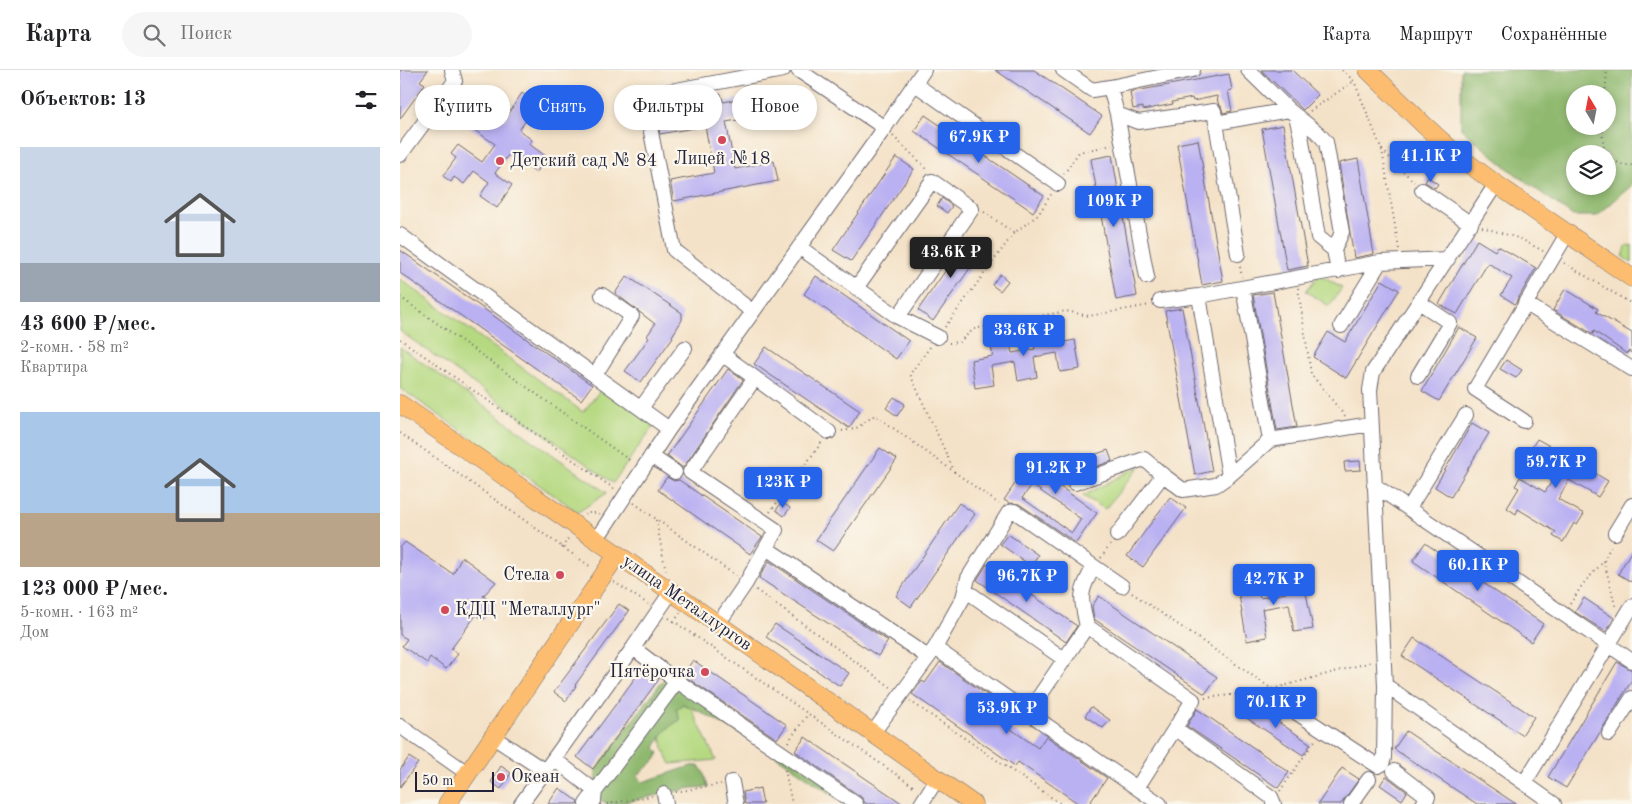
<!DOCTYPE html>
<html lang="ru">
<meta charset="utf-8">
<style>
:root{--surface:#fff;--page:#f6f6f6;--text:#202124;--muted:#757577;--line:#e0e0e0;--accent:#2563eb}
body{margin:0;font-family:"Old Standard TT",serif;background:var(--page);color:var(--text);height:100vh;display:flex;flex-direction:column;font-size:19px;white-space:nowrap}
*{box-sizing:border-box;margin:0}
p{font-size:16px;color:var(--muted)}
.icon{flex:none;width:28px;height:28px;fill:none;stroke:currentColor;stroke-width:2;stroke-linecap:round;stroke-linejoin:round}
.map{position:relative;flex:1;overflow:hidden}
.drawer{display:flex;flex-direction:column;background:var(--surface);width:400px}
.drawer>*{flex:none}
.top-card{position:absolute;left:15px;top:15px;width:475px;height:45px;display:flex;gap:10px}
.needle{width:32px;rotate:350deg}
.tools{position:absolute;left:1166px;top:15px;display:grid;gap:10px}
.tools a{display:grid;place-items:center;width:50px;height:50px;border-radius:50%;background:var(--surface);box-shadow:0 2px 8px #0003;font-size:25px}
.scale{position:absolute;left:15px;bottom:12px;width:79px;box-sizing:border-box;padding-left:5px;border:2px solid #22223b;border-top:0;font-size:14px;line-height:18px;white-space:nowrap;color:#22223b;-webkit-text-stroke:4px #fbf7ec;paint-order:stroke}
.price{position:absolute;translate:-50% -42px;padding:0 11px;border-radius:5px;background:var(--accent);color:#fff;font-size:16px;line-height:32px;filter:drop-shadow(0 1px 2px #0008)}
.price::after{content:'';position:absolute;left:50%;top:30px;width:15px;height:11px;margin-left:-8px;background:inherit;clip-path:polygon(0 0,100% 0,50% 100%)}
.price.selected{background:#222;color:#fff}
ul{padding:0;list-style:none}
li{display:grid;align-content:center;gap:10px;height:265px;padding:0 20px}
li span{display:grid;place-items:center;height:155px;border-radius:0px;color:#555}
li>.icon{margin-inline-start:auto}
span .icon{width:90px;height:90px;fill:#fffc;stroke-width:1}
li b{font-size:21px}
h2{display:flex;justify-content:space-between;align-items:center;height:60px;padding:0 20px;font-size:21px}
.chip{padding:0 18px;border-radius:22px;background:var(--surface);box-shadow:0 2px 8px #0003;font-size:18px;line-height:45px}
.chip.selected{background:var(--accent);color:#fff}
header{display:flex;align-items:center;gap:30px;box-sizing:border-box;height:70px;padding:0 25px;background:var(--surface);border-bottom:1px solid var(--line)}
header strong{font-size:24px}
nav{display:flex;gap:28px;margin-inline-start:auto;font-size:18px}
.search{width:350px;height:45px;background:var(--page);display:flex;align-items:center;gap:12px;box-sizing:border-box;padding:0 18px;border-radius:28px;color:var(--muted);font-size:19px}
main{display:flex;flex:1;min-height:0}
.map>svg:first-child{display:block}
</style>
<header>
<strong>Карта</strong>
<div class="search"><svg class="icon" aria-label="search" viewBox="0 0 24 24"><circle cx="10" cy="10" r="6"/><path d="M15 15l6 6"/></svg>Поиск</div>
<nav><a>Карта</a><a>Маршрут</a><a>Сохранённые</a></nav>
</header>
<main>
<section class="drawer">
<h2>Объектов: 13<svg class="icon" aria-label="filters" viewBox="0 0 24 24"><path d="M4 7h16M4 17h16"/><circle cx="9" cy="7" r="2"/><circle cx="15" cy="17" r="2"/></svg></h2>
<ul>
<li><span style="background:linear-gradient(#c9d6e8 75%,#9aa5b1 0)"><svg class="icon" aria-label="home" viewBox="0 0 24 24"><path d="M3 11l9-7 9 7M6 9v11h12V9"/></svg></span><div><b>43 600 ₽/мес.</b><p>2-комн. · 58 m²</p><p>Квартира</p></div></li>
<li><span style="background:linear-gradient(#a9c7e8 65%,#b9a48a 0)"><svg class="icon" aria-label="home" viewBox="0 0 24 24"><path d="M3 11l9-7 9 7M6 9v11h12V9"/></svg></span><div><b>123 000 ₽/мес.</b><p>5-комн. · 163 m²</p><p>Дом</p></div></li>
</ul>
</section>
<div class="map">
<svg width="1232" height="734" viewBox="0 0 1232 734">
<rect width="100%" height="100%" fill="#fbf7ec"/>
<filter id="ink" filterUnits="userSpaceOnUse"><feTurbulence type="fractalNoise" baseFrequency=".02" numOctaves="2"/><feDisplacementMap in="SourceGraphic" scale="10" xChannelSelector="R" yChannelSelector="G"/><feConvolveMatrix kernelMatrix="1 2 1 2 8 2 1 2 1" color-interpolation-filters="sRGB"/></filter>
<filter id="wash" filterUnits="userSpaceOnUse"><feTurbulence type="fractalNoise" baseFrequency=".0096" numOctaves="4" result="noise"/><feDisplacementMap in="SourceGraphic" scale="20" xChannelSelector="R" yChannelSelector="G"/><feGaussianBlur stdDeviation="1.12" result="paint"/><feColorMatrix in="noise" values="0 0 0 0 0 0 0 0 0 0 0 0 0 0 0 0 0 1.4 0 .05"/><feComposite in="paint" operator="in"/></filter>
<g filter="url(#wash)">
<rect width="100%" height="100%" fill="#f4e2c8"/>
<path fill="#b5d981" stroke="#6c7e5e" d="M1232,175V193L1223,187L1226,177Z
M919,205L942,218L929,236L906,221Z
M0,209L183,342L202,318L254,355L213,413L0,261Z
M0,277L207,423L178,442L0,318Z
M741,395L705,439L683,426Z
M283,634L291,638L316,690L271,694L263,678L261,666L268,657L280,650L276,639Z"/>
<path fill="#90b96f" stroke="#596e55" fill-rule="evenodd" d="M1061,0H1232V115L1197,146H1173L1110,100L1061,59ZM1175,24H1208V56H1175ZM1175,84H1208V116H1175Z
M272,606L375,673L464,734H445L359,674L299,641L283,634L276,639L280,650C267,657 261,665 255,678L259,683L255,690L237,706L243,712L291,696H299L303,701L308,717L291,718L216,734H207L201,730L196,713V700L262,611Z"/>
<g id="blocks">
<path fill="#bab1f2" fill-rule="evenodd" d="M0,0H28L20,11L25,14L0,49Z
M595,0H634L702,46L690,63Z
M861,0H892L918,25L903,40Z
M829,4L832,20L828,21L832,41L823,43L821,36L818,33L817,26L793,31L792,28L772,32L773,34L743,40V37L733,39L730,22Z
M122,23L138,34L119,60L132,70L129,74L147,87L136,103L109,84L95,103L112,115L97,138L80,126L89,112L74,101L64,114L54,107L51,112L43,106L56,88L51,84L58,75L82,92L95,74L67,55L79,38L98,52L101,48L104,50Z
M191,24L192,33L173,36L172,26Z
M321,24L323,32L368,24L372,44L326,52L335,99L374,91L378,111L274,131L270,111L314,103L305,56L260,64L257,45L304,36L303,27Z
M525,45L644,126L633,142L514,61Z
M883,55L908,196L887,200L862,59Z
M798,70L823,211L802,215L777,74Z
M712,85L737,226L716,230L691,89Z
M496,87L514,99L451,191L433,180Z
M958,89L974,184L954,188L939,93Z
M1028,107L1038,114L1035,118L1025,112Z
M542,128L552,136L547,143L537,136Z
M569,167L584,178L533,251L518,240Z
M1077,170L1095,181L1098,176L1136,198L1115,234L1101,225L1112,208L1088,193L1057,244L1039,234Z
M0,180L192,315L181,330L0,203Z
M600,204L608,211L600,221L592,215Z
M227,206L282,243V250L272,266L273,267L241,312L225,301L249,268L247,266L255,254L215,223Z
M416,206L509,271L496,289L404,224Z
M982,210L999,220L946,308L913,287L928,262L945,272Z
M1165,219L1198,239L1196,242L1232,263V283L1228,281L1227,284L1194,261L1193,264L1184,259L1153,240Z
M873,222L897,357L877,360L853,225Z
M782,238L812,401L795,405L765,241Z
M650,255L653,274L675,270L680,299L660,302L657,283L634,287L637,307L618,311L615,292L591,296L594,315L575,318L571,290L593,286L589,267L608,264L612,283L635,279L631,259Z
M1059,257L1077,268L1039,331L1022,321Z
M366,277L460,341L449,358L354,294Z
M1106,290L1122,300L1116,308L1100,299Z
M328,299L343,310L283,398L267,386Z
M494,327L505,334L497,346L486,338Z
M1072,353L1089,363L1051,427L1035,417Z
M1137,369L1157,380L1159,376L1191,395L1188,399L1208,411L1198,427L1169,410L1158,429L1184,444L1177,455L1174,453L1163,472L1153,466L1156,462L1118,439L1116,444L1107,438L1119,418L1115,416L1120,407L1145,422L1157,403L1127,385Z
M480,378L497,389L433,481L416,470Z
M708,380L712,391L672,405L667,409L655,413L697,443L676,473L619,434L609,433L604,430L633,387L650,400ZM632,415L681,449L672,463L622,428Z
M960,391L961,400L945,401L944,392Z
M267,407L274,411L279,410L362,467L350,484L258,420Z
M770,427L786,438L743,497L727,486Z
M382,432L390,438L384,446L376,440Z
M559,433L575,444L511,537L496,526Z
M608,464L638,485L631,496L600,474Z
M5,472L53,504L62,487L96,512L83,526L95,534L83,550L76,545L51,579L58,584L46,599L30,587L27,593L2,576L7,569L0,565V478Z
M1025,473L1143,554L1131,572L1013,491Z
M1232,480V512L1218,504Z
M369,491L488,571L478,586L359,508Z
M587,494L677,556L666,572L577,510Z
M902,502L913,559L894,562L889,534L862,539L867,567L847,571L837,514L857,510L860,528L886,523L883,505Z
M699,526L817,607L805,624L694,549L692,536Z
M1184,528L1214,548L1206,562L1175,542Z
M219,534L229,541L175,615L176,616L166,631L154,622Z
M375,554L449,603L440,616L366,567Z
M1014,568L1134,647L1122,665L1002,586Z
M293,590L387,655L377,669L283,605Z
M540,592L600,634L595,641L604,647L601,652L638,678L646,666L707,708L689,734H679L618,692L615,696L512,624L522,611L525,613Z
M1217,592L1232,600V610L1166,718L1148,707Z
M243,597L259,609L193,699L177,687Z
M850,633L911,674L903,685L842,645Z
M691,637L710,650L703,658L685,646Z
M797,639L889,702L878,718L787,656Z
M1006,661L1116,734H1077L994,679Z
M405,667L503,734H466L461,727L395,681Z
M9,687L18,693L0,717V700Z
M101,696L111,703L101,719L91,712Z
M942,698L959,709L941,734H918Z
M986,706L1007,722L1002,730L980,715Z
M159,718L178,731L177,734H148Z
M360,718L363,734H345L343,722Z"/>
</g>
</g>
<g filter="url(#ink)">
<use href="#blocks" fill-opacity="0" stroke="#6c656c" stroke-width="1"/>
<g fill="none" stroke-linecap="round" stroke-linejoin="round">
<g stroke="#6c656c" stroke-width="16">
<path id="minor" d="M398,0L485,58
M663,0L692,20L710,17L717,44L738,52L814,41L816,53L889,40L918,63L926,72L942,162L934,180
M848,0L889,40
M515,14L658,114
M710,17L793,0
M717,44L747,207
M896,46L902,71L918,167L934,180L938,201
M816,53L838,184
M0,85L55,11L52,0
M1022,120L1071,154
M0,165L269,359
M399,177L498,247L572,139L532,111L456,218
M843,218L870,370
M799,226L829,406
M760,231L799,226L980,192L1048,189
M1125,233L1232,299
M353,242L274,180L244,26L383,0
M498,247L538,267
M941,256L980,192
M322,284L429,362
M195,305L232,246L202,225
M1018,306L1050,253L1019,232
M241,338L285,278
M1124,351L1075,319L1167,164
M251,386L275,402
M675,413L744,389L763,405
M974,415L1232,591
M1009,438L1066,345
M1215,463L1232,435
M717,465L763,405L783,420L816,415L829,406L870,370L971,354
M196,470L269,359L481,63L524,0
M366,478L528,587
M694,497C679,521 680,528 687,556L793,630L737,718
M565,520L664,589
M318,554L346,513L376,460L290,402L355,308
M233,578L274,609L456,734
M535,578L760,734
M985,615L1154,734
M880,632L978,696L982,694L984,688L985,615L970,320L973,302L1096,114
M628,643L687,556
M0,656L67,703
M775,658L871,727L874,734
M472,664L535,578L563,528L568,508L609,442L614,441L722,516
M1209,664L1232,628
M93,667L145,701L233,578L271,522
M154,689L195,721L194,731
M994,701L1028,727L1023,734
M332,712L336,734
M1125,712L1232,536
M264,724L266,734
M121,734L145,701
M186,734L277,611
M521,734L537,709
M951,734L969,709"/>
</g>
<g stroke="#6c656c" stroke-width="19">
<path id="major" d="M968,0L1022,53L1057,85L1096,114L1232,208
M0,334L318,554L573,734
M47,734L217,485"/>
</g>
<path stroke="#6c656c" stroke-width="2" stroke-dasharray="1 4" stroke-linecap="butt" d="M942,0L954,11L982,80L999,179
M1205,24L1207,0
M910,41L954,11
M1202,56L1204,84
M493,66L523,95L526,100
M982,80L1014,112
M1208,88L1223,95H1232
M664,104L679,82L712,75
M584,142L614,163
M1082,157L1121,169L1143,181
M1164,193L1232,234
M840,197L842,207
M898,218L911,304L945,346
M0,227L232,392
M545,257L614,163L638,145L652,123
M0,269L216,420
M549,273L559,272L574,259L666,241L689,246L750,235
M530,277L510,304L555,403
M442,361L455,359L475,345L599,434
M0,363L191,497
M234,433L336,506
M370,442L422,372
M185,445L186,443H196L199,445
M256,450L266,502
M162,478L169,467
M701,488L710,475
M1204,491L1216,539
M214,512L248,534
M356,520L492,618
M732,523L872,619L971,592
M1170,534L1183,514L1204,491L1211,475
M269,548L516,718
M274,552L280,543
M805,628L873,620
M510,631L661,734
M388,672L408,644
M385,700L392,734
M880,721L916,669
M276,722L321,714
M207,734L252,726"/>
<use href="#minor" stroke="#fff" stroke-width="14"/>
<use href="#major" stroke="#fcbd6f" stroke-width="18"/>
</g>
</g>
<g fill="#d1495b" stroke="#fbf7ec" stroke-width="2">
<circle cx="322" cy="70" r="5"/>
<circle cx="100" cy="91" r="5"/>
<circle cx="160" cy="505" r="5"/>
<circle cx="45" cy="540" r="5"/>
<circle cx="305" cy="602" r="5"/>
<circle cx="101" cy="707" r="5"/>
</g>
<g text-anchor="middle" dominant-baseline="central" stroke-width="4.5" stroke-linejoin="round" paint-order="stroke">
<g font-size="18" fill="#22223b" stroke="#fbf7ec" text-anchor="start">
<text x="322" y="89" text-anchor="middle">Лицей №18</text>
<text x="110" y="91">Детский сад № 84</text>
<text x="150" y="505" text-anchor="end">Стела</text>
<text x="55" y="540">КДЦ "Металлург"</text>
<text x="295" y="602" text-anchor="end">Пятёрочка</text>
<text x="111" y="707">Океан</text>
</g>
<g font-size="18" fill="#22223b" stroke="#fbf7ec">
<text transform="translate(287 533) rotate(35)">улица Металлургов</text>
</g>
</g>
</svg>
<div class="tools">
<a><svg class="needle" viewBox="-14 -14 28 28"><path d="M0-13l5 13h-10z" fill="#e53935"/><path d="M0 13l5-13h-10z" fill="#757577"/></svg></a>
<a><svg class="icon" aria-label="layers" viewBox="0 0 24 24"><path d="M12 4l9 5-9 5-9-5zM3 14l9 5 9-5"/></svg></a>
</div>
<div class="scale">50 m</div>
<b class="price" style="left:579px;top:94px">67.9K ₽</b>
<b class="price" style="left:1031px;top:113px">41.1K ₽</b>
<b class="price" style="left:714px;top:158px">109K ₽</b>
<b class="price selected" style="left:551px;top:209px">43.6K ₽</b>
<b class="price" style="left:624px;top:287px">33.6K ₽</b>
<b class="price" style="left:1156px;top:419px">59.7K ₽</b>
<b class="price" style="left:656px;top:425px">91.2K ₽</b>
<b class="price" style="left:383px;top:439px">123K ₽</b>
<b class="price" style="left:1078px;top:522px">60.1K ₽</b>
<b class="price" style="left:627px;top:533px">96.7K ₽</b>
<b class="price" style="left:874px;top:536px">42.7K ₽</b>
<b class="price" style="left:876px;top:659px">70.1K ₽</b>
<b class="price" style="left:607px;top:665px">53.9K ₽</b>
<div class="top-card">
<a class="chip">Купить</a>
<a class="chip selected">Снять</a>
<a class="chip">Фильтры</a>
<a class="chip">Новое</a>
</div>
</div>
</main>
